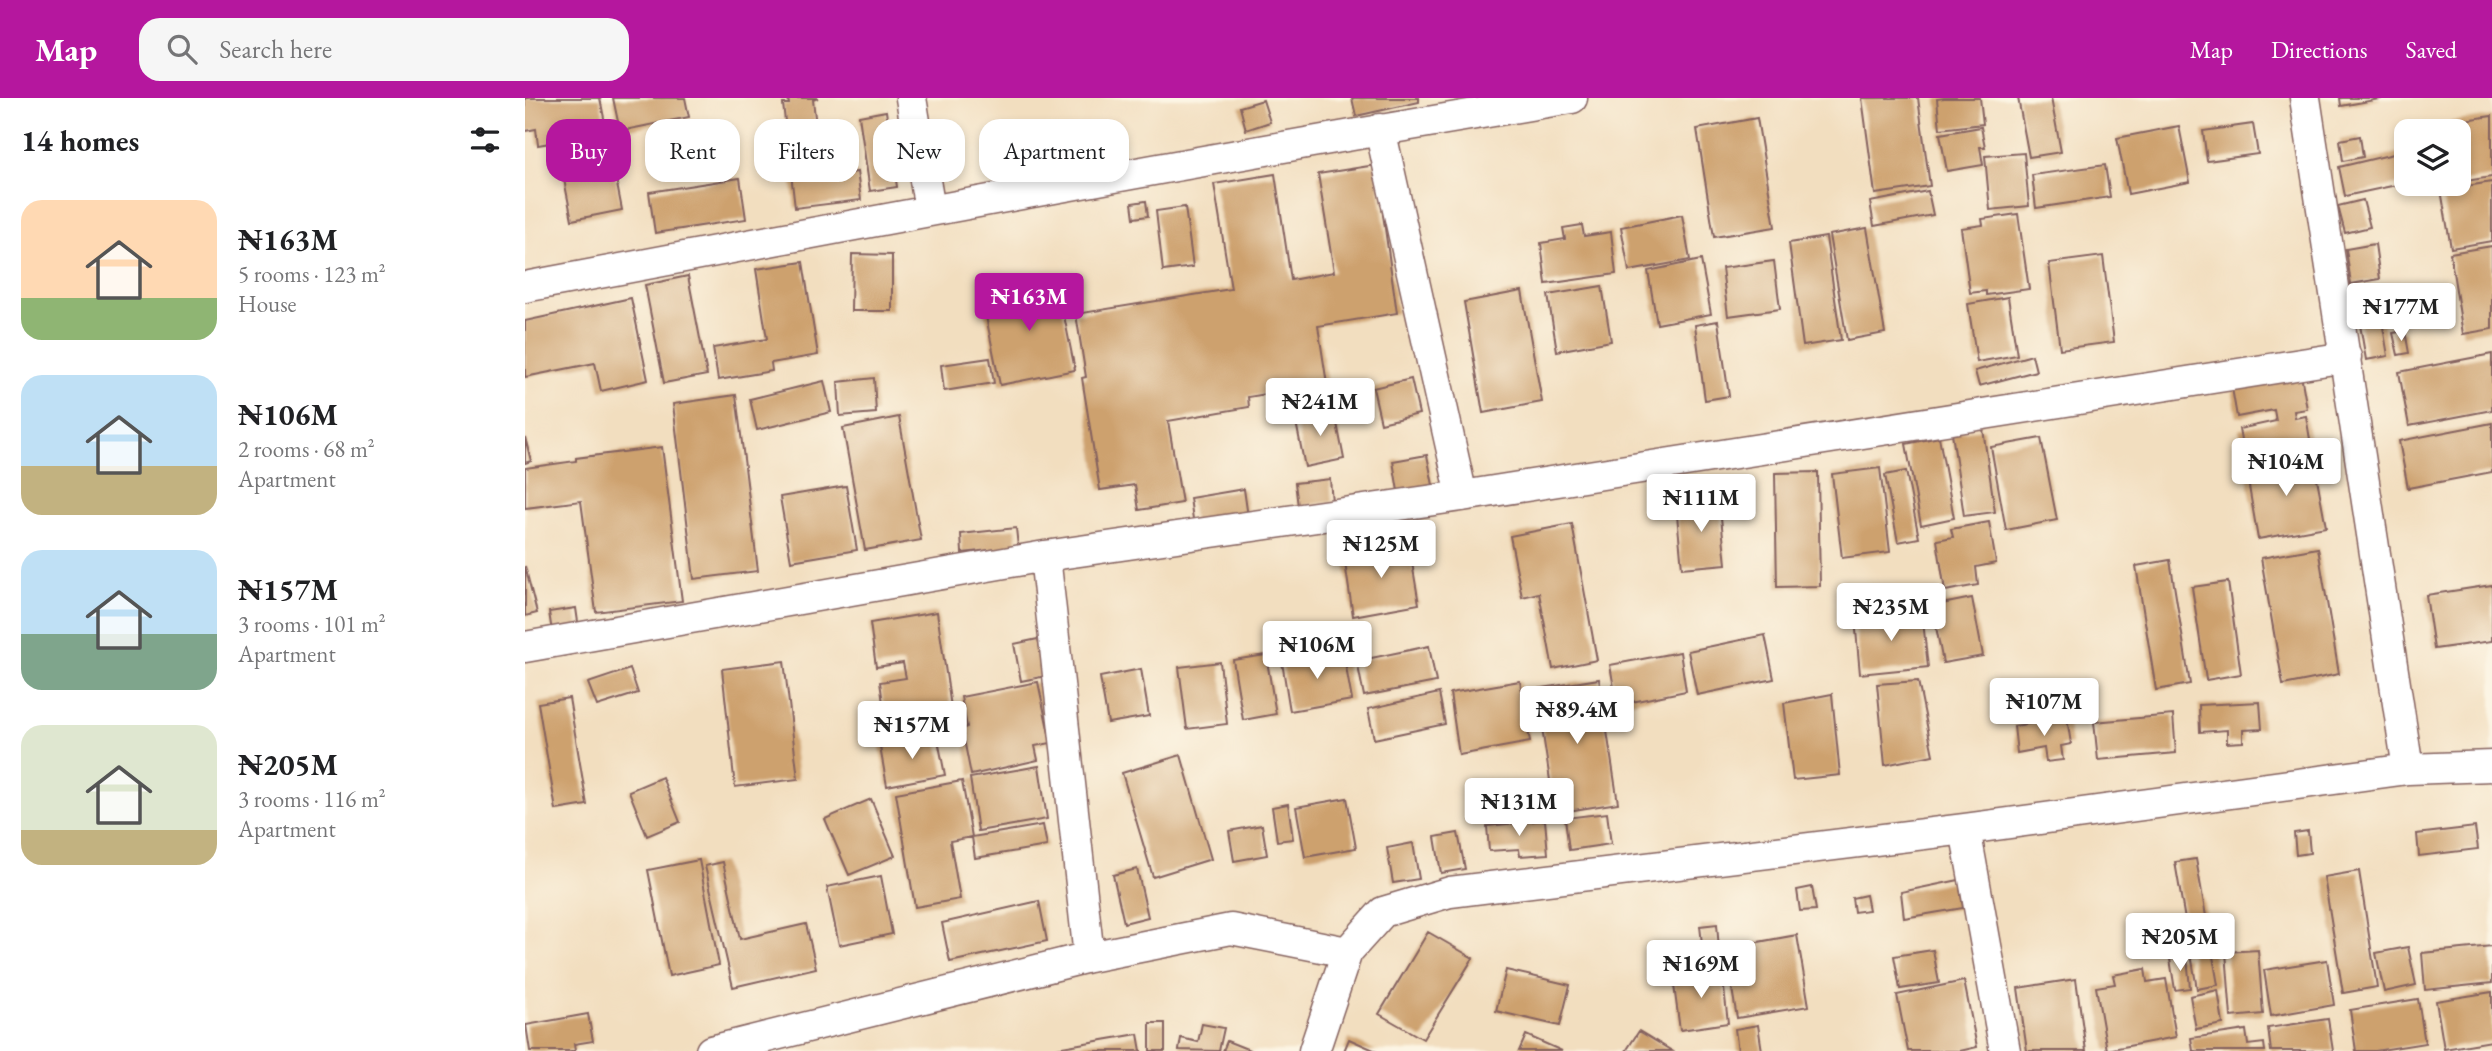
<!DOCTYPE html>
<meta charset="utf-8">
<style>
:root{--surface:#fff;--page:#f6f6f6;--text:#202124;--muted:#757577;--accent:#b5179e}
body{margin:0;font-family:"EB Garamond",serif;background:var(--page);color:var(--text);height:100vh;display:flex;flex-direction:column;font-size:26px;white-space:nowrap}
*{box-sizing:border-box;margin:0}
p{font-size:23px;color:var(--muted)}
.icon{flex:none;width:38px;height:38px;fill:none;stroke:currentColor;stroke-width:2;stroke-linecap:round;stroke-linejoin:round}
.map{position:relative;flex:1;overflow:hidden}
.sheet{display:flex;flex-direction:column;background:var(--surface);width:525px}
.sheet>*{flex:none}
.top-card{position:absolute;left:21px;top:21px;width:665px;height:63px;display:flex;gap:14px}
.buttons{position:absolute;left:1869px;top:21px;display:grid;gap:14px}
.buttons a{display:grid;place-items:center;width:77px;height:77px;border-radius:14px;background:var(--surface);box-shadow:0 4px 10px #0003;font-size:35px}
.price{position:absolute;translate:-50% -60px;padding:0 16px;border-radius:7px;background:#fff;color:#222;font-size:23px;line-height:46px;filter:drop-shadow(0 2px 4px #0008)}
.price::after{content:'';position:absolute;left:50%;top:42px;width:21px;height:16px;margin-left:-10px;background:inherit;clip-path:polygon(0 0,100% 0,50% 100%)}
.price.selected{background:var(--accent);color:#fff}
ul{padding:0;list-style:none}
li{display:flex;align-items:center;gap:21px;height:175px;padding:0 21px}
li span{display:grid;place-items:center;flex:none;width:196px;height:140px;border-radius:21px;color:#555}
li>.icon{margin-inline-start:auto}
span .icon{width:84px;height:84px;fill:#fffc;stroke-width:1}
li b{font-size:30px}
h2{display:flex;justify-content:space-between;align-items:center;height:84px;padding:0 21px;font-size:30px}
.chip{padding:0 24px;border-radius:21px;background:var(--surface);box-shadow:0 4px 10px #0003;font-size:24px;line-height:63px}
.chip.selected{background:var(--accent);color:#fff}
header{display:flex;align-items:center;gap:42px;box-sizing:border-box;height:98px;padding:0 35px;background:var(--accent);color:#fff}
header strong{font-size:33px}
nav{display:flex;gap:38px;margin-inline-start:auto;font-size:24px}
.search{width:490px;height:63px;background:var(--page);display:flex;align-items:center;gap:18px;box-sizing:border-box;padding:0 24px;border-radius:21px;color:var(--muted);font-size:26px}
main{display:flex;flex:1;min-height:0}
.map>svg:first-child{display:block}
</style>
<header>
<strong>Map</strong>
<div class="search"><svg class="icon" aria-label="search" viewBox="0 0 24 24"><circle cx="10" cy="10" r="6"/><path d="M15 15l6 6"/></svg>Search here</div>
<nav><a>Map</a><a>Directions</a><a>Saved</a></nav>
</header>
<main>
<section class="sheet">
<h2>14 homes<svg class="icon" aria-label="filters" viewBox="0 0 24 24"><path d="M4 7h16M4 17h16"/><circle cx="9" cy="7" r="2"/><circle cx="15" cy="17" r="2"/></svg></h2>
<ul>
<li><span style="background:linear-gradient(#ffd9b3 70%,#8fb573 0)"><svg class="icon" aria-label="home" viewBox="0 0 24 24"><path d="M3 11l9-7 9 7M6 9v11h12V9"/></svg></span><div><b>₦163M</b><p>5 rooms · 123 m²</p><p>House</p></div></li>
<li><span style="background:linear-gradient(#bfe0f5 65%,#c2b280 0)"><svg class="icon" aria-label="home" viewBox="0 0 24 24"><path d="M3 11l9-7 9 7M6 9v11h12V9"/></svg></span><div><b>₦106M</b><p>2 rooms · 68 m²</p><p>Apartment</p></div></li>
<li><span style="background:linear-gradient(#bfe0f5 60%,#7fa58c 0)"><svg class="icon" aria-label="home" viewBox="0 0 24 24"><path d="M3 11l9-7 9 7M6 9v11h12V9"/></svg></span><div><b>₦157M</b><p>3 rooms · 101 m²</p><p>Apartment</p></div></li>
<li><span style="background:linear-gradient(#dfe7d0 75%,#c2b280 0)"><svg class="icon" aria-label="home" viewBox="0 0 24 24"><path d="M3 11l9-7 9 7M6 9v11h12V9"/></svg></span><div><b>₦205M</b><p>3 rooms · 116 m²</p><p>Apartment</p></div></li>
</ul>
</section>
<div class="map">
<svg width="1967" height="953" viewBox="0 0 1967 953">
<rect width="100%" height="100%" fill="#fcf5e5"/>
<filter id="ink" filterUnits="userSpaceOnUse"><feTurbulence type="fractalNoise" baseFrequency=".0143" numOctaves="2"/><feDisplacementMap in="SourceGraphic" scale="14" xChannelSelector="R" yChannelSelector="G"/><feConvolveMatrix kernelMatrix="1 2 1 2 8 2 1 2 1" color-interpolation-filters="sRGB"/></filter>
<filter id="wash" filterUnits="userSpaceOnUse"><feTurbulence type="fractalNoise" baseFrequency=".00686" numOctaves="4" result="noise"/><feDisplacementMap in="SourceGraphic" scale="28" xChannelSelector="R" yChannelSelector="G"/><feGaussianBlur stdDeviation="1.57" result="paint"/><feColorMatrix in="noise" values="0 0 0 0 0 0 0 0 0 0 0 0 0 0 0 0 0 1.4 0 .05"/><feComposite in="paint" operator="in"/></filter>
<g filter="url(#wash)">
<rect width="100%" height="100%" fill="#f2debf"/>
<g id="blocks">
<path fill="#cda16e" d="M0,0H75L82,35L13,47L11,31L0,33Z
M88,0H160L164,19L95,33Z
M263,0H293L288,2L297,79L332,74L336,102L270,110L258,6H264Z
M827,0H894V4L831,18Z
M1337,0H1393L1405,88L1350,96Z
M1419,0H1455L1458,26L1415,31L1412,1Z
M1493,0H1526L1536,54L1504,59Z
M1815,0H1855V1L1816,8Z
M738,2L745,24L721,32L715,9Z
M361,13L372,89L345,93L334,18Z
M1967,18V79L1934,84V33H1926L1925,24Z
M1232,20L1250,129L1189,139L1172,31Z
M1728,26L1733,56L1682,63L1678,33Z
M1654,28L1665,84L1603,96L1592,40Z
M1456,29L1460,49H1455L1458,67L1422,73L1415,36Z
M1835,38L1838,59L1818,63L1815,42Z
M85,50L97,112L47,122L35,61Z
M1881,53V85L1820,98L1814,69Z
M1499,55L1504,108L1465,112L1460,58Z
M851,67L872,215L793,228L802,286L723,299L724,309L643,323L657,405L614,412L610,387L575,392L557,280L561,279L551,216L706,191L689,86L750,76L766,182L809,174L793,76Z
M1580,67L1585,99L1511,110L1507,77Z
M215,80L221,121L130,135L124,94Z
M1967,84V143L1926,150L1916,92Z
M1403,93L1408,117L1349,128L1345,104Z
M1838,102L1845,129L1820,135L1813,108Z
M621,103L623,118L609,120L607,105Z
M660,109L668,169L638,173L631,113Z
M1493,116L1504,191L1461,197V193L1445,195L1436,130L1458,127L1457,121Z
M1157,117L1165,162L1104,173L1096,129Z
M1057,127L1059,138L1086,134L1091,176L1021,186L1016,145L1040,141L1038,130Z
M1342,130L1360,235L1322,242L1304,137Z
M1301,139L1316,242L1278,248L1264,145Z
M1850,146L1855,181L1826,186L1821,151Z
M1967,148V231L1938,236L1925,155Z
M327,156L367,157V213H326Z
M1578,158L1589,244L1535,251L1524,165Z
M1176,162L1186,216L1132,226L1123,173Z
M1249,163L1255,211L1203,218L1197,170Z
M278,164L293,257L246,265L247,273L193,282L188,250L242,241L231,171Z
M163,178L182,277L139,285L120,187Z
M532,183L550,272L475,287L457,199Z
M1077,188L1086,243L1032,253L1023,197Z
M997,193L1017,304L958,315L939,204Z
M1483,199L1492,257L1452,264L1443,206Z
M1853,199L1863,258L1841,262L1831,203Z
M106,200L123,282L76,293L70,265L0,279V223Z
M1193,223L1204,298L1180,302L1170,227Z
M1880,233L1884,255L1873,257L1868,235Z
M1967,256V312L1884,328L1874,274Z
M1507,257L1511,273L1454,288L1450,273Z
M465,260L469,285L419,293L416,267Z
M1776,277L1782,311L1769,313L1770,320L1781,318L1786,347L1719,360L1714,331L1751,323L1749,312L1712,319L1707,290Z
M349,280L351,315L315,318L313,284Z
M886,281L894,316L856,325L848,290Z
M299,283L306,314L232,332L225,301Z
M211,297L233,473L169,481L148,306Z
M809,310L819,361L780,369L770,319Z
M374,319L396,442L340,452L318,330Z
M1967,325V374L1883,390L1874,343Z
M1458,331L1470,414L1439,418L1427,335Z
M0,339L6,363L0,365Z
M1414,339L1429,420L1396,427L1381,346Z
M1516,340L1532,422L1481,432L1466,349Z
M137,349L157,503L71,514L56,403L0,410V370L51,363V360Z
M902,357L908,387L873,393L868,363Z
M1788,359L1801,429L1733,441L1721,371Z
M1355,370L1365,454L1317,460L1307,376Z
M1381,373L1394,440L1373,444L1360,377Z
M1293,374L1295,488L1252,489L1250,375Z
M805,381L807,404L773,408L770,385Z
M321,388L332,452L266,463L255,399Z
M719,391L723,419L669,428L665,400Z
M1194,401L1201,466L1157,470L1151,406Z
M1464,424L1471,465L1451,469L1453,487L1420,493L1412,442L1428,439L1426,431Z
M1047,426L1072,562L1028,571L1014,495L997,499L985,438Z
M491,430L493,449L437,455L436,436Z
M884,447L894,506L828,518L819,458Z
M1793,450L1814,576L1758,587L1736,460Z
M1645,462L1665,586L1631,592L1611,468Z
M0,468L12,515L0,518Z
M1703,484L1716,576L1681,582L1667,489Z
M1967,487V543L1909,551L1901,497Z
M1447,500L1458,558L1418,565L1407,508Z
M51,510L54,531L27,534L24,514Z
M412,514L427,616L361,626L355,584L381,580L378,565L351,569L345,525Z
M1397,514L1403,569L1335,576L1330,521Z
M1240,537L1249,581L1172,597L1163,553Z
M513,541L521,578L496,583L489,546Z
M904,548L911,584L839,598L832,563Z
M818,553L827,602L765,613L757,564Z
M1155,554L1161,593L1092,607L1085,567Z
M741,557L751,616L718,622L708,562Z
M259,563L273,681L210,689L197,571Z
M695,564L702,626L662,631L654,569Z
M105,571L113,595L72,608L63,585Z
M616,571L624,618L583,625L575,579Z
M1074,581L1093,705L1030,715L1011,591Z
M995,583L1005,644L934,657L925,595Z
M1393,583L1408,657L1360,667L1352,586Z
M513,584L526,645L510,648L513,662L446,677L437,631L442,629L436,599Z
M914,595L920,626L849,641L843,611Z
M1307,596L1315,677L1268,682L1259,605Z
M44,600L62,707L31,712L13,605Z
M1735,604L1737,631L1718,632V644L1702,645V632L1675,634L1674,607Z
M1648,617L1651,655L1573,662L1569,624Z
M1542,620L1546,646L1536,648L1538,662L1521,664L1519,650L1492,655L1489,628Z
M412,637L420,677L362,688L355,649Z
M656,657L686,761L628,779L597,675Z
M514,668L522,721L453,733L445,680Z
M137,679L155,724L122,738L104,693Z
M437,683L447,739L425,743L435,801L390,809L371,695Z
M822,700L831,750L780,759L771,709Z
M346,701L370,758L324,777L300,721Z
M763,706L768,741L752,743L747,709Z
M1082,715L1086,746L1044,752L1040,720Z
M1020,722L1023,756L995,758L994,751L964,753L962,728Z
M518,727L522,748L450,760L447,739Z
M737,727L742,757L709,763L704,733Z
M1950,729L1953,751L1894,758L1892,736Z
M1783,733L1785,755L1771,757L1769,735Z
M933,735L940,771L916,775L910,739Z
M888,745L894,781L868,785L862,750Z
M1671,761L1693,887L1672,891L1650,764Z
M174,762L194,867L144,878L123,772Z
M198,764L215,841L281,826L291,870L208,889L180,768Z
M612,771L623,819L599,825L588,777Z
M1834,773L1852,889L1818,895L1799,779Z
M356,778L367,836L314,847L302,789Z
M1434,782L1438,810L1379,820L1376,794Z
M1287,789L1291,812L1275,813L1272,792Z
M1341,797L1344,812L1329,814L1327,800Z
M514,803L522,843L425,864L417,825Z
M1192,826L1194,852L1178,854L1175,828Z
M903,834L948,860L898,941L854,916Z
M1272,837L1284,908L1212,920L1200,850Z
M1967,848V885L1900,892L1897,855Z
M1883,849L1891,887L1859,894L1851,855Z
M1408,852L1414,885L1375,891L1369,858Z
M1733,852L1738,916L1706,919L1701,854Z
M1662,859L1665,890L1650,892L1645,861Z
M1802,862L1809,907L1746,918L1739,872Z
M1620,871L1622,884L1641,881L1651,939L1582,952L1571,889L1590,886L1588,877Z
M981,872L1045,887L1035,928L971,913Z
M1197,873L1203,925L1155,932L1148,880Z
M1551,881L1561,953H1502L1493,890Z
M1439,883L1452,949L1435,953H1383L1372,897Z
M1693,892L1698,926L1671,931L1665,898Z
M1967,894V943L1919,951L1911,903Z
M1893,901L1900,945L1850,953H1831L1825,912Z
M63,916L68,943L49,946L50,953H5L1,927Z
M1803,921L1808,953H1746L1743,930Z
M625,925H640V953H625Z
M677,926L699,930L694,953L654,952L656,940L673,944Z
M1233,927L1237,953H1213L1210,931Z
M1721,932L1723,947L1739,945L1740,953H1668L1666,940Z
M1114,933L1147,953H1101Z
M613,936L616,953H532L531,950Z
M1001,937L1037,953H994Z
M824,941L851,953H819Z
M702,943L727,953H698Z"/>
</g>
</g>
<g filter="url(#ink)">
<use href="#blocks" fill-opacity="0" stroke="#85625f" stroke-width="2"/>
<g fill="none" stroke-linecap="round" stroke-linejoin="round">
<g stroke="#85625f" stroke-width="33">
<path id="street" d="M386,0L405,112
M1780,0L1883,671
M855,31L937,398
M0,189C349,123 697,57 1047,0
M520,458L564,859
M0,549L520,458L937,398L1821,259
M1440,731L1480,953
M186,953L564,859L706,831L822,854
M789,953L822,854L858,814L925,794L1440,731L1883,671L1967,668"/>
</g>
<use href="#street" stroke="#fff" stroke-width="30"/>
</g>
</g>
</svg>
<div class="buttons">
<a><svg class="icon" aria-label="layers" viewBox="0 0 24 24"><path d="M12 4l9 5-9 5-9-5zM3 14l9 5 9-5"/></svg></a>
</div>
<b class="price selected" style="left:504px;top:235px">₦163M</b>
<b class="price" style="left:1876px;top:245px">₦177M</b>
<b class="price" style="left:795px;top:340px">₦241M</b>
<b class="price" style="left:1761px;top:400px">₦104M</b>
<b class="price" style="left:1176px;top:436px">₦111M</b>
<b class="price" style="left:856px;top:482px">₦125M</b>
<b class="price" style="left:1366px;top:545px">₦235M</b>
<b class="price" style="left:792px;top:583px">₦106M</b>
<b class="price" style="left:1519px;top:640px">₦107M</b>
<b class="price" style="left:1052px;top:648px">₦89.4M</b>
<b class="price" style="left:387px;top:663px">₦157M</b>
<b class="price" style="left:994px;top:740px">₦131M</b>
<b class="price" style="left:1655px;top:875px">₦205M</b>
<b class="price" style="left:1176px;top:902px">₦169M</b>
<div class="top-card">
<a class="chip selected">Buy</a>
<a class="chip">Rent</a>
<a class="chip">Filters</a>
<a class="chip">New</a>
<a class="chip">Apartment</a>
</div>
</div>
</main>
